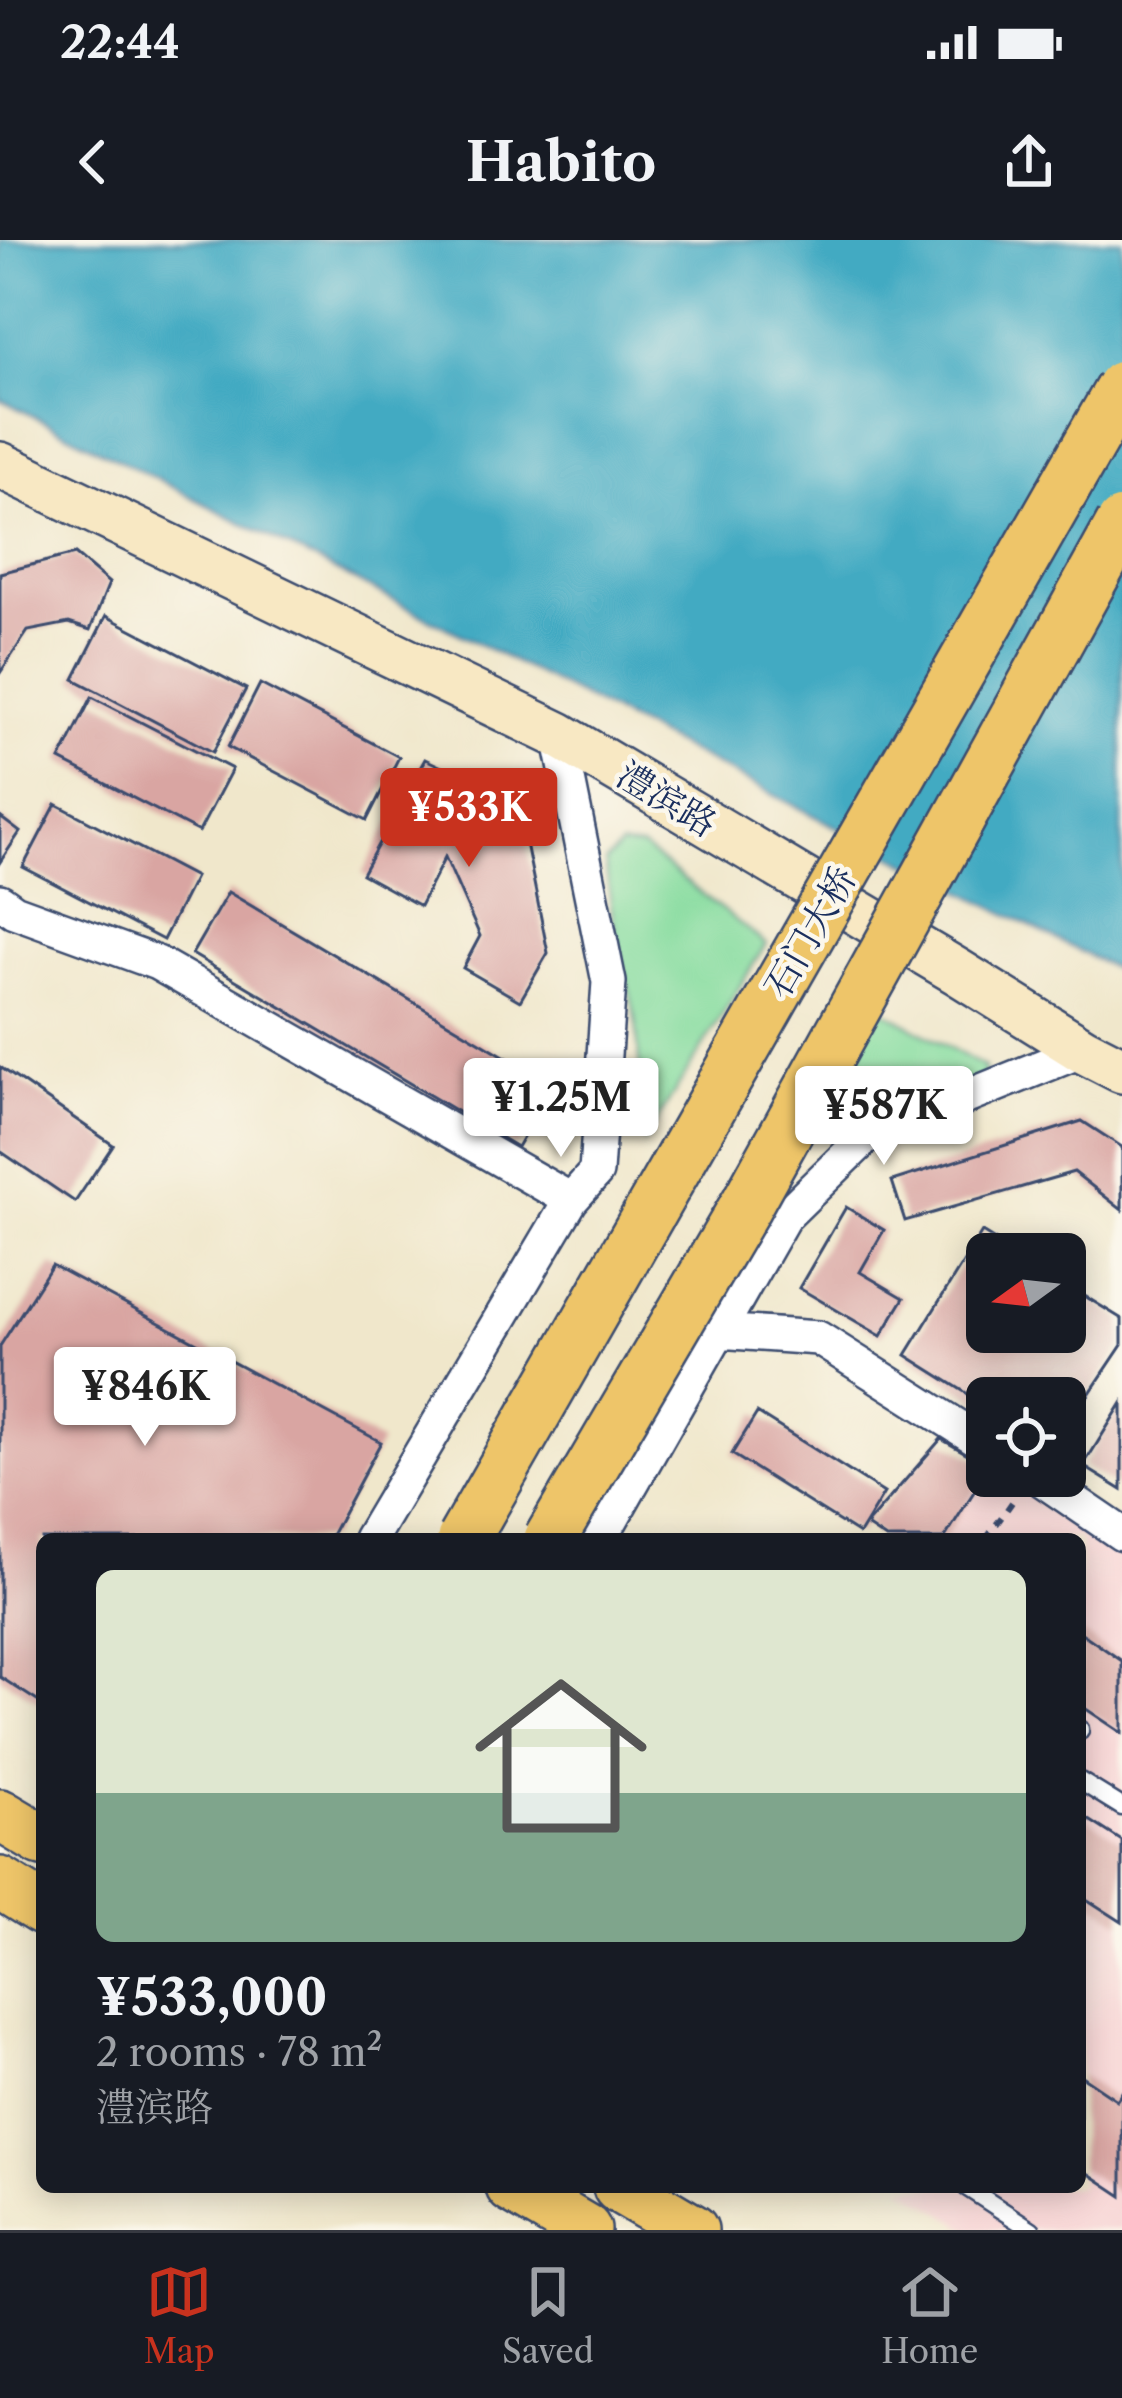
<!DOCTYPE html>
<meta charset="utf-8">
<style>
:root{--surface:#171b24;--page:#20242c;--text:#f1f3f6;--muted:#9ea1a6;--line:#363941;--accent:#c8321e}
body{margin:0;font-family:"Libre Caslon Text","Noto Serif SC",serif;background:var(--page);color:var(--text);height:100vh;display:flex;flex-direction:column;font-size:45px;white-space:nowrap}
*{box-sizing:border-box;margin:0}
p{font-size:39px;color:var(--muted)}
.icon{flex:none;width:66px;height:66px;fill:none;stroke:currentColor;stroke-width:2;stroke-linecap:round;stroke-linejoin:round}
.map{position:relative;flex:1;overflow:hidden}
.details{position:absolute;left:36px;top:1293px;width:1050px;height:660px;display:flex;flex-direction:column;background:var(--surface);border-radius:18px;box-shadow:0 6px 30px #0003}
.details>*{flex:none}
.needle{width:78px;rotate:255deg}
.fabs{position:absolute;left:966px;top:993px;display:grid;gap:24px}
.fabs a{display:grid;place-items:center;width:120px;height:120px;border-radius:18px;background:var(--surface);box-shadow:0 6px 30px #0003;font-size:60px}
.price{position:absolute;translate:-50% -102px;padding:0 27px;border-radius:12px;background:#fff;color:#222;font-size:39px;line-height:78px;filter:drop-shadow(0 3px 6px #0008)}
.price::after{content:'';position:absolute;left:50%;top:72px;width:36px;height:27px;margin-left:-18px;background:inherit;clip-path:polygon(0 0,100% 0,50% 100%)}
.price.active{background:var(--accent);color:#fff}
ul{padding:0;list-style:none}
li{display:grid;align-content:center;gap:24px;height:636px;padding:0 60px}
li span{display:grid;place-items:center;height:372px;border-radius:18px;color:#555}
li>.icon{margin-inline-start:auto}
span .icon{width:216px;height:216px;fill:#fffc;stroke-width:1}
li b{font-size:51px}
.status{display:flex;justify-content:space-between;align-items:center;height:84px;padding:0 60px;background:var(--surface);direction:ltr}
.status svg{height:33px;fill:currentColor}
header{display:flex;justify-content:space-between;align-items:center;height:156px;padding:0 60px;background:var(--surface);font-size:54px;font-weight:800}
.dock{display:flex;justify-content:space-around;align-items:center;height:168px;border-top:3px solid var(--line);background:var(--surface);font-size:33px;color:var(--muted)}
.dock a{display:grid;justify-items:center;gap:6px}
.dock .active{color:var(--accent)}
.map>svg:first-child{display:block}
</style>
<div class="status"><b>22:44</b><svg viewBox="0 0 49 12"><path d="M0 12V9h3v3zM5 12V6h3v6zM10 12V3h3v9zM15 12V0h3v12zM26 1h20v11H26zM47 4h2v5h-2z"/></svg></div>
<header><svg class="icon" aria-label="back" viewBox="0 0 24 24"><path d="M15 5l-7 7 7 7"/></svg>Habito<svg class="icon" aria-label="share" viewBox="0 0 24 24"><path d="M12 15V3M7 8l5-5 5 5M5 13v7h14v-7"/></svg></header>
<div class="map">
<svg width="1122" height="1990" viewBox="0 0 1122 1990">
<rect width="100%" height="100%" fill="#fbf7ec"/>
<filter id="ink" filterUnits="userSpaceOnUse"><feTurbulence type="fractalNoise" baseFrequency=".00833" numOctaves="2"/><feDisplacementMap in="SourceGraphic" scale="24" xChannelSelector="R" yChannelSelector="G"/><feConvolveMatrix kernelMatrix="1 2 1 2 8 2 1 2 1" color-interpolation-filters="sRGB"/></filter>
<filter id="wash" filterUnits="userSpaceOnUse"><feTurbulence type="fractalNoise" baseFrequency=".004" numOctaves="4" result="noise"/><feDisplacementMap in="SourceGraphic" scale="48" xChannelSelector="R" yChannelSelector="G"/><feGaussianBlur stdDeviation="2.7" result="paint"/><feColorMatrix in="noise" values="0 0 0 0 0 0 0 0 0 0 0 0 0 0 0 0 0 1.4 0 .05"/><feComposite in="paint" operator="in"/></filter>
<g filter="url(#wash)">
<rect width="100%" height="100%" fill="#f0e7cb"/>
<path fill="#f7cfd1" d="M987,1231V1236H1005L1122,1310V1990H970L901,1947H1080V1299H944Z"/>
<path fill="#86dc9f" stroke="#50867e" stroke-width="3" d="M621,606L643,608L766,704L645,900L636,779L614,686L605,622Z
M874,765L984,827V840L865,898L809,888Z"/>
<path fill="#42aac2" stroke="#2e6c90" stroke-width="3" d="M0,0H1122V733L0,159Z"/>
<g id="blocks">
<path fill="#d9a5a2" d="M75,314L109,343L90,390L69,383L28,391L0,433V333Z
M106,376L246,449L213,512L74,439Z
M260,444L399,517L367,580L228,507Z
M92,457L232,529L199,592L60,520Z
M425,519L518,563L548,713L520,761L463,728L480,696L445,617L420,666L362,634Z
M56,564L195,637L163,700L23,627Z
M0,577L20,592L0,622Z
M228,652L553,845L517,907L192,714Z
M0,827L113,905L75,962L0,911Z
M1082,881L1122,907V970L1074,932L905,981L892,941Z
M846,967L884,990L860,1032L904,1058L881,1096L799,1048Z
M982,992L1017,1014H987V1092H1065V1044L1122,1079V1105L1065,1190V1158H987V1166L906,1115Z
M52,1025L381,1202L329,1299H42V1464L0,1437V1106Z
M1122,1163V1250L1083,1226Z
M757,1173L884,1253L859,1294L732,1214Z
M941,1199L987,1225V1231L944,1299H886L868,1287V1283Z
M1080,1392L1122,1421V1493L1080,1465Z
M1080,1574L1122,1601V1682L1080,1655Z
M1080,1835L1117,1860L1122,1852V1956L1080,1928Z"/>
</g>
</g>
<g filter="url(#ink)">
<use href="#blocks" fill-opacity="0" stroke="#3b4b6e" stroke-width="3"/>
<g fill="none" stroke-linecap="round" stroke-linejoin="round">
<g stroke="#3b4b6e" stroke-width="21">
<path id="lane" d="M1080,1489V1491
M1080,1541L1122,1567
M966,1947L1032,1990"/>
</g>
<g stroke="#3b4b6e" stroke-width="38">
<path id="street" d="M0,661L14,671L157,723L571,960
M718,1091L818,1098L987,1205
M1037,1236L1122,1294
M370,1299L571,960L596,932L609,742L559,495
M600,1299L783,978L865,898L1083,810"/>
</g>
<g stroke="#3b4b6e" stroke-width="50">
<path id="secondary" d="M0,225L559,495L958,732L1083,810L1122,830"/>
</g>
<g stroke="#3b4b6e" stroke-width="56">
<path id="primary" d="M0,1575L42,1600
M0,1643L42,1669
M512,1947L585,1990
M619,1947L692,1990"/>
</g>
<path stroke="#3b4b6e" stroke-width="6" stroke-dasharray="9 9" stroke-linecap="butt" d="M986,1299L1015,1258"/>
<use href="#lane" stroke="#fff" stroke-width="16"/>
<use href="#street" stroke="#fff" stroke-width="33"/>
<use href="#secondary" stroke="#f8e8c3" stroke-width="45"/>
<use href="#primary" stroke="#eec569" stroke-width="51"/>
<g stroke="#3b4b6e" stroke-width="56" stroke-linecap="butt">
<path id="primary-bridge" d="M463,1299L1122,147
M550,1299L746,965L1122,284"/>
</g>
<use href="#primary-bridge" stroke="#eec569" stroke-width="51"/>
</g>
</g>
<g text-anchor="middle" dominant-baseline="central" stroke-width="9" stroke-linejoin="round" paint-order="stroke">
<g font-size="36" fill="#1b2f5e" stroke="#fbf7ec">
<text transform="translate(667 559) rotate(31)">澧滨路</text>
<text transform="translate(810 692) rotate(-60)">石门大桥</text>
</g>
</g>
</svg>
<div class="fabs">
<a><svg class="needle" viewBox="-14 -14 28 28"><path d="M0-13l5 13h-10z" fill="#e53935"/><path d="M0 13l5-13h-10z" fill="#9ea1a6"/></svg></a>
<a><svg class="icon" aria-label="locate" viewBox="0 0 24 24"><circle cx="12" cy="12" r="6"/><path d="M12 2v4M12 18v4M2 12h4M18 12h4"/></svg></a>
</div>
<b class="price active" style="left:469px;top:630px">¥533K</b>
<b class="price" style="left:561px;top:920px">¥1.25M</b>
<b class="price" style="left:884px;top:928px">¥587K</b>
<b class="price" style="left:145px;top:1209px">¥846K</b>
<section class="details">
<ul>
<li><span style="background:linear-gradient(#dfe7d0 60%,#7fa58c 0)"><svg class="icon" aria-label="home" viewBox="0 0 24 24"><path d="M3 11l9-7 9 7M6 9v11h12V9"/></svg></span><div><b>¥533,000</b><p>2 rooms · 78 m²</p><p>澧滨路</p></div></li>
</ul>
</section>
</div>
<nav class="dock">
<a class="active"><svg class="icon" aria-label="map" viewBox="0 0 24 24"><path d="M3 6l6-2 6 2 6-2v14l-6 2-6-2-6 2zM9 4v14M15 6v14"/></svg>Map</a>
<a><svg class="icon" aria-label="saved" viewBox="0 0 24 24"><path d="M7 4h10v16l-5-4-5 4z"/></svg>Saved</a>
<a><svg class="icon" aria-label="home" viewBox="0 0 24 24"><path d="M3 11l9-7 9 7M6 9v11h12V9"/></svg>Home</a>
</nav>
